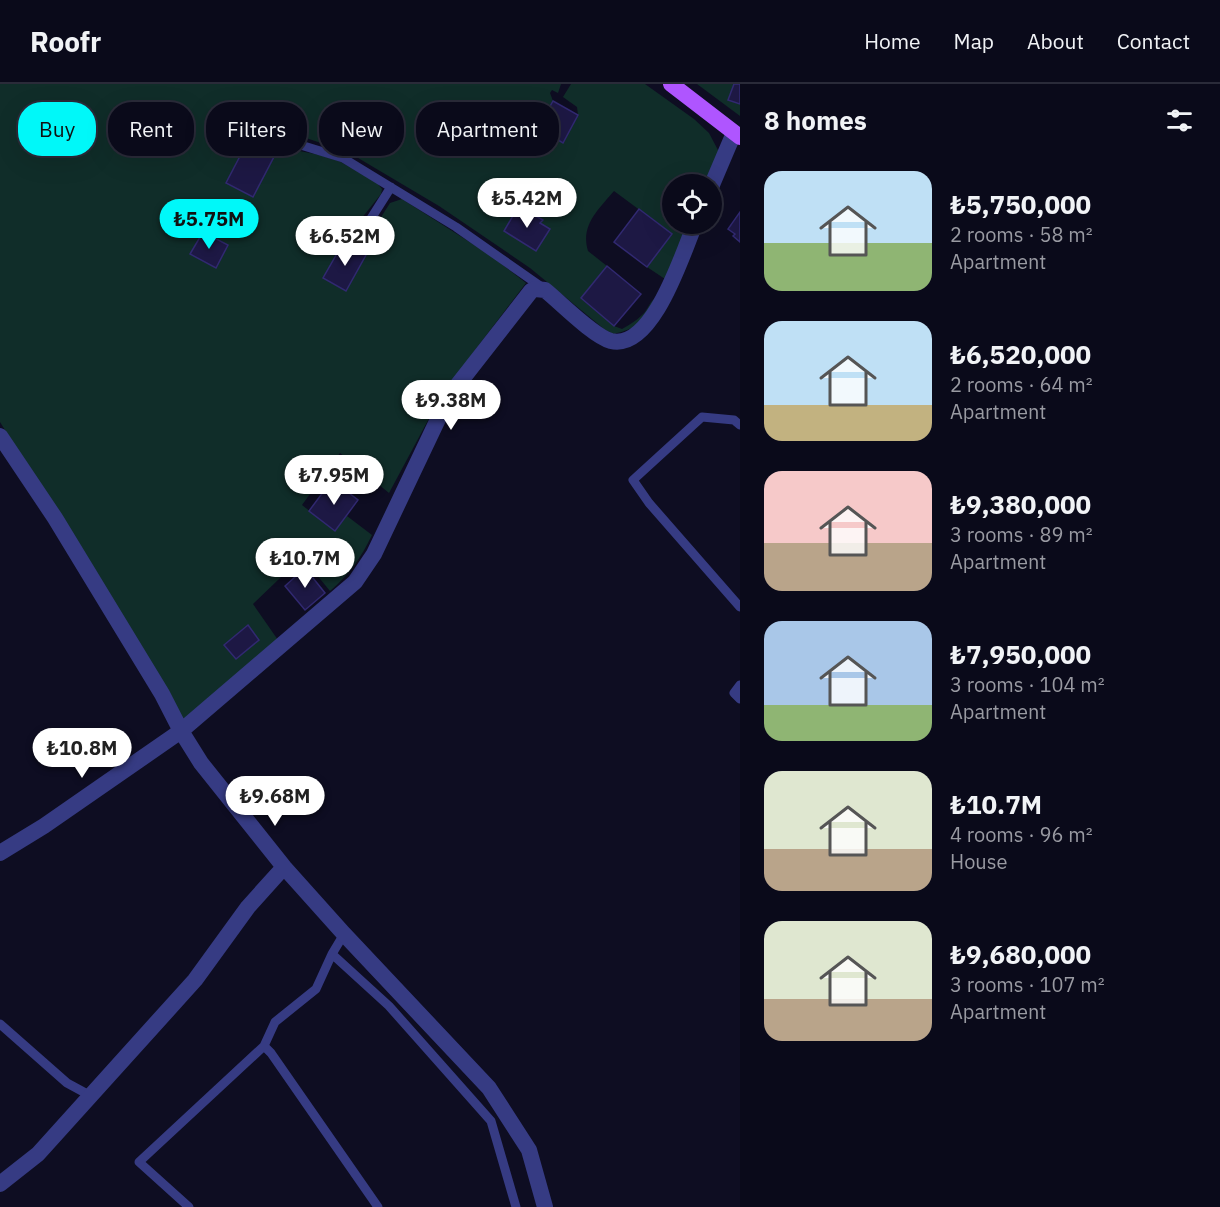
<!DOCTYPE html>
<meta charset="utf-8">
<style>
:root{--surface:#0a0a1a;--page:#131323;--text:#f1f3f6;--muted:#999aa2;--line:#2a2b39;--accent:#00f8f9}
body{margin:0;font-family:"IBM Plex Sans",sans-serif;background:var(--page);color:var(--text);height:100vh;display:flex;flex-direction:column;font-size:22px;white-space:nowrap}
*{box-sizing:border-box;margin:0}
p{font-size:20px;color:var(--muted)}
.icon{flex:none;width:33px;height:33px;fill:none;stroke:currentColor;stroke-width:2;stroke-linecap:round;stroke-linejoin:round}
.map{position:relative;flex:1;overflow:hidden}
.details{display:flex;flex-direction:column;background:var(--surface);width:480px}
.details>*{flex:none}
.hud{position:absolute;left:18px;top:18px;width:570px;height:54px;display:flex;gap:12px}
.fabs{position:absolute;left:662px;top:90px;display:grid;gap:12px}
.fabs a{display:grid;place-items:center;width:60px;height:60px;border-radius:50%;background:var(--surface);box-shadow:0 6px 24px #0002,0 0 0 2px var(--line);font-size:30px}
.price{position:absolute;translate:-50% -51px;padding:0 14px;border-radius:21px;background:#fff;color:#222;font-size:20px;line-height:39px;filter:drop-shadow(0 2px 3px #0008)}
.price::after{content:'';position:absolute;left:50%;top:36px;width:18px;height:14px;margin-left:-9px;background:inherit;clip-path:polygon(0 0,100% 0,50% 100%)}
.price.on{background:var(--accent);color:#111}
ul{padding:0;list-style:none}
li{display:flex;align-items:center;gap:18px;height:150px;padding:0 24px}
li span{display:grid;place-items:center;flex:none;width:168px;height:120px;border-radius:18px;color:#555}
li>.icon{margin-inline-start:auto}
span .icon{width:72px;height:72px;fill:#fffc;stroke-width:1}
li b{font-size:26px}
h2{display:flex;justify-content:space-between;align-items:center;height:72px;padding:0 24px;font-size:26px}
.pill{padding:0 21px;border-radius:24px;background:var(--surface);box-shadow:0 6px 24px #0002,0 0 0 2px var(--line);font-size:21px;line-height:54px}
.pill.on{background:var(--accent);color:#111}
header{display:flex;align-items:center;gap:36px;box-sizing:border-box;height:84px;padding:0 30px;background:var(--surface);border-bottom:2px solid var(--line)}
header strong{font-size:28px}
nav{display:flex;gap:33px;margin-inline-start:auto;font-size:21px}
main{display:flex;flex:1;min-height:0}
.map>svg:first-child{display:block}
</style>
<header>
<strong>Roofr</strong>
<nav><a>Home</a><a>Map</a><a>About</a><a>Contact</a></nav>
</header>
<main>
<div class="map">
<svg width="740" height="1123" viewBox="0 0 740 1123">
<rect width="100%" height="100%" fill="#0e0d22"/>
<path fill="#102d29" d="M0,0H561L558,9L552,6L550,9L553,17L538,44L563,58L578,31L577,23L563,13L571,0H645L694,35L709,49L719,68L706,100H672V140H689L665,195L647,183L672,150L614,107C599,125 580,141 588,167L607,182L581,214L614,242L622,245C629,241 636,237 642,231C649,225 649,216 658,213C646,235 638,245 613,250L604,245L530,184L439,122L348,68L258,38L227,99L253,113L279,63L320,71L341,78L377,99L382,105L381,110L361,135L358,145L361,151L369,152L390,119L402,115L490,171L526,199L475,266L433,327L389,409L340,369L302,421L335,447L347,432L372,451C361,474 349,491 330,507L302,473L253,520L278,556L184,636L0,338Z
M697,0H734L728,16L740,20V32Z"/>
<path fill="#1d1844" stroke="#312971" stroke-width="1.5" d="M734,0H740V20L728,16Z
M553,17L578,31L563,59L538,44Z
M250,53L277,67L253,113L226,99Z
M517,125L530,133L532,130L543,136L540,139L550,145L536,167L504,147Z
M639,125L672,150L647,183L614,158Z
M740,128V158L733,152L735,150L728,145Z
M203,148L228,161L216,184L190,170Z
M343,159L366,171L346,207L323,194Z
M607,182L641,210L614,242L581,214Z
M332,396L358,416L335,447L309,427Z
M305,484L325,509L305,526L285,502Z
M248,541L259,556L236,575L224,561Z"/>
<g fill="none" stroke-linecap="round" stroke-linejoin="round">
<path stroke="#363b83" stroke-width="9" d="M281,55L343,74L456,143L543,204
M365,144L391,103
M740,341L734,336L702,333L633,396L649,419L740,523
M740,601L734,609L740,615
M332,870L389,922L491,1037L516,1123
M0,940L67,999L91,1012
M264,962L271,969L378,1123
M189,1123L139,1078L264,962L275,938L316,905L332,870L344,850"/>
<path stroke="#363b83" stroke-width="16" d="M711,103L734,49
M0,352L55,434L162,610L181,647L201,679L284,783L344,850L489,1004L529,1066L545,1123
M0,769L44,742L181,647L355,498L374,470L449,312L531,207L535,205L545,206C560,218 593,252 611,257C653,267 683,168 695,140
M0,1100L38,1070L195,896L248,823L284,783"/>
<path stroke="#af55ff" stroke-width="16" d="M671,0L740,53"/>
</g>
</svg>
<div class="fabs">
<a><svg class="icon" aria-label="locate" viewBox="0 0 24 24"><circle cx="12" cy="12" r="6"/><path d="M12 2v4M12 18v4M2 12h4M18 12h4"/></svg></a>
</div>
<b class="price" style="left:527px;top:145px">₺5.42M</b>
<b class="price on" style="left:209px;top:166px">₺5.75M</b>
<b class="price" style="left:345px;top:183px">₺6.52M</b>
<b class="price" style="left:451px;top:347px">₺9.38M</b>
<b class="price" style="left:334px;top:422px">₺7.95M</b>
<b class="price" style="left:305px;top:505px">₺10.7M</b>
<b class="price" style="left:82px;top:695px">₺10.8M</b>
<b class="price" style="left:275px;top:743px">₺9.68M</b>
<div class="hud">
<a class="pill on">Buy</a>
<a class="pill">Rent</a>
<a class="pill">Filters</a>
<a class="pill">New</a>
<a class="pill">Apartment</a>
</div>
</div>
<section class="details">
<h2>8 homes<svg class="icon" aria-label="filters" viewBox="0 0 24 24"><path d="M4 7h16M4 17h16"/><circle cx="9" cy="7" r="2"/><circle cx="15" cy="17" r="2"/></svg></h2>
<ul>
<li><span style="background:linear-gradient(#bfe0f5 60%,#8fb573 0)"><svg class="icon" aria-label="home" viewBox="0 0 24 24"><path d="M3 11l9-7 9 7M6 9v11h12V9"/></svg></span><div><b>₺5,750,000</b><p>2 rooms · 58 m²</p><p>Apartment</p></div></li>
<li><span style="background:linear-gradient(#bfe0f5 70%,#c2b280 0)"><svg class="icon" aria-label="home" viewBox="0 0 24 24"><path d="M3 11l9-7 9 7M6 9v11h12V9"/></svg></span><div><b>₺6,520,000</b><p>2 rooms · 64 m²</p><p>Apartment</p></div></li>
<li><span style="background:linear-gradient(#f6c9c9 60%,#b9a48a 0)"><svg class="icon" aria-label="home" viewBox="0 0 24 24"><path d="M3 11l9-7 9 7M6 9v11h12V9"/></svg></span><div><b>₺9,380,000</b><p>3 rooms · 89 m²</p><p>Apartment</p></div></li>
<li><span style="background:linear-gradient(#a9c7e8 70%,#8fb573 0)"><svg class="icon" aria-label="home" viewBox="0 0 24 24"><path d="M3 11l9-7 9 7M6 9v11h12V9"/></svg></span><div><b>₺7,950,000</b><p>3 rooms · 104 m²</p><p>Apartment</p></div></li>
<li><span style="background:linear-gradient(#dfe7d0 65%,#b9a48a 0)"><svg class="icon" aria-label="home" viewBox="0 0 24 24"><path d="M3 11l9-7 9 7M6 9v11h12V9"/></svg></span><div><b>₺10.7M</b><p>4 rooms · 96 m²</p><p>House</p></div></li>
<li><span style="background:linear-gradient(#dfe7d0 65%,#b9a48a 0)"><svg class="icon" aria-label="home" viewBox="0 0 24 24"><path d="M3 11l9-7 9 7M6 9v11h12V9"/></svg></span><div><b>₺9,680,000</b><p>3 rooms · 107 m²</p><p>Apartment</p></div></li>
</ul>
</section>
</main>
